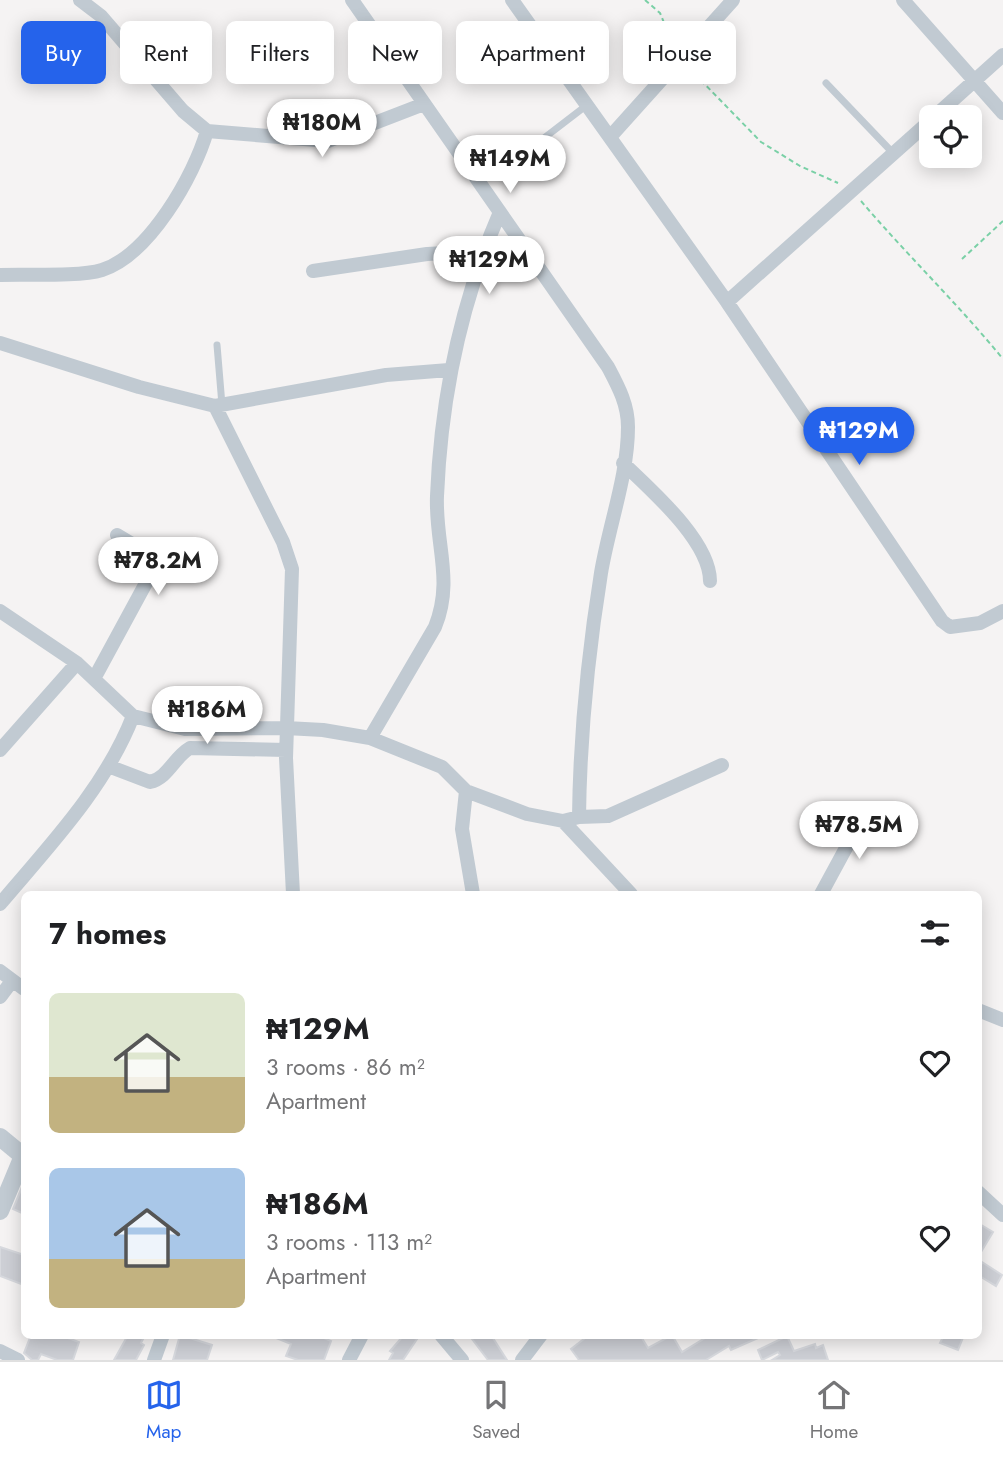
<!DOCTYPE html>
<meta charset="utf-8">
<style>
:root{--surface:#fff;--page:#f2f2f2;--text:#202124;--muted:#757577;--line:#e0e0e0;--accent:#2563eb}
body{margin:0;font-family:Jost,sans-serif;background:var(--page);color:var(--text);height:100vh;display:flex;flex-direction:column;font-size:26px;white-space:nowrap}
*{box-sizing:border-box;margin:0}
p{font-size:23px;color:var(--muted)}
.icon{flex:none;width:38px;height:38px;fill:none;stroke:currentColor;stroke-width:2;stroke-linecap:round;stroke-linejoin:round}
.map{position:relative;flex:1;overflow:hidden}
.drawer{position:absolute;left:21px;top:891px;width:961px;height:448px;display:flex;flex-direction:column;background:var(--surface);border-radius:10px;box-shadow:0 4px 18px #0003}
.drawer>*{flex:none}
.hud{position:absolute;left:21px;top:21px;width:962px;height:63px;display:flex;gap:14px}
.tools{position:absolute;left:919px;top:105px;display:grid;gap:14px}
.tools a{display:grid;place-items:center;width:63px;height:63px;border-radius:10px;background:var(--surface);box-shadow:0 4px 18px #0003;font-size:35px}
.price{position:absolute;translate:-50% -60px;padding:0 16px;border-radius:24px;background:#fff;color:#222;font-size:23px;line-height:46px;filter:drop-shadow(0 2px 4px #0008)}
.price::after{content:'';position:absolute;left:50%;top:42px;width:21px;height:16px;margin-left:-10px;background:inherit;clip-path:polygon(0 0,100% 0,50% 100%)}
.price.on{background:var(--accent);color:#fff}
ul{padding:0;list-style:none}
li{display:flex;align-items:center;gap:21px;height:175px;padding:0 28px}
li span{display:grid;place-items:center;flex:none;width:196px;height:140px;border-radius:10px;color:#555}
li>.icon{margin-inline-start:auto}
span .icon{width:84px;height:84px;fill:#fffc;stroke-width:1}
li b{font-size:30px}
h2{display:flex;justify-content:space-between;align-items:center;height:84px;padding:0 28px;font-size:30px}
.chip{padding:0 24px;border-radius:10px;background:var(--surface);box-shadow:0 4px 18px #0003;font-size:24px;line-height:63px}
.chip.on{background:var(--accent);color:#fff}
.tab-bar{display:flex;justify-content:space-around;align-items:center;height:98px;border-top:2px solid var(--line);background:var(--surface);font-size:19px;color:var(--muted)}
.tab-bar a{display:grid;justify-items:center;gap:4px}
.tab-bar .on{color:var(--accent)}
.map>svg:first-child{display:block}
</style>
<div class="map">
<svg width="1003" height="1360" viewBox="0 0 1003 1360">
<rect width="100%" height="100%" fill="#f5f3f3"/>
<path fill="#cdcfd5" stroke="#d7d9de" stroke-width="2" d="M24,1182V1214L13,1209Z
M978,1223L993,1232L978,1257Z
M0,1247L24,1255V1285L0,1276Z
M982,1262L1002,1275L996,1286L978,1275Z
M31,1335H60L79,1342L73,1360H57L41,1354L38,1360H32L24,1353Z
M128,1335H145L141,1343L144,1345L136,1360H114Z
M180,1335L212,1345L207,1360H173Z
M269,1335H317L331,1341L324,1360H298L286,1356L291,1344Z
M404,1335L417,1339L403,1360H389L393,1353L390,1351Z
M469,1335H491L507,1360H488Z
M589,1335H640L648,1348L672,1335L682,1352L710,1335H765L731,1350L729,1346L706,1360H579L571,1349Z
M944,1335H964L958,1350L940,1343Z
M787,1336L794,1351L815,1344L816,1348L823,1345L828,1360H772L780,1355L778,1352L762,1360L758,1350Z"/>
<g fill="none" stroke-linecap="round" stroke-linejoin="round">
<path stroke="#7ad0a6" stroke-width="2" stroke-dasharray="5 3.5" stroke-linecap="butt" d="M645,0L660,13L674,47
M689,68L761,142L800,166L838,183
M861,201C907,255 958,304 1003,359
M962,259L1003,221"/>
<path stroke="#c1cad2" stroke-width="7" d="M826,83L893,153
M518,158L587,105
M217,345L222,405"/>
<path stroke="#c1cad2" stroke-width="14" d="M80,0L101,16L183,111L207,131L328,141L424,104
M352,0L608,367C618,386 628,404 628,427C628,475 609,525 601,573C588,654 580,735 579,817
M512,0L727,302L942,621L950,627L980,623L1003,611
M903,0L1003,113
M934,117L1003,55
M610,137L733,0
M313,271L427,254L484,251
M0,275C27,274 79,277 102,270C149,255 194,176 207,131
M727,302L931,120
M0,343L139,387L215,406L386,375L449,370
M215,406L283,542L292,569L286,758L293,894
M623,463C651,490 710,541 710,581
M0,611L77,663L133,716L185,729L286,728L323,730L370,738L442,767L466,791L527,814L563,821L579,817L608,816L722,765
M95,677L146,583L151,562L147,553L117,535
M370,738L435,627C454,580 435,544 437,496C441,398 461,302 500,212
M0,750L77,663
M108,766L150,782C168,778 174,757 190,748L286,750
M466,791L462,829L473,894
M563,821L631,894
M821,894L866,811
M0,904C49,846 105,788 133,716
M0,971L24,989
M0,997L12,981
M978,1010L1003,1020
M978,1192L1003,1215
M441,1335L462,1360
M0,1351L18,1360
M154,1360L163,1335
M349,1360L362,1335
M522,1360L541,1335"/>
<path stroke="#c1cad2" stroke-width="18" d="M0,1137L23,1156L0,1211"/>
</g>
</svg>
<div class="tools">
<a><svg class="icon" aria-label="locate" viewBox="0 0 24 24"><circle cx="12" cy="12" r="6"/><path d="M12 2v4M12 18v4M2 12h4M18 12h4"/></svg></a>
</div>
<b class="price" style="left:322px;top:159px">₦180M</b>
<b class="price" style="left:510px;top:195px">₦149M</b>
<b class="price" style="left:489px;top:296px">₦129M</b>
<b class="price on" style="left:859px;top:467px">₦129M</b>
<b class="price" style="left:158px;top:597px">₦78.2M</b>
<b class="price" style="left:207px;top:746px">₦186M</b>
<b class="price" style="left:859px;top:861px">₦78.5M</b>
<div class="hud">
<a class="chip on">Buy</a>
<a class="chip">Rent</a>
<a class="chip">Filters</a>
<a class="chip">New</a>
<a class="chip">Apartment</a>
<a class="chip">House</a>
</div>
<section class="drawer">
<h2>7 homes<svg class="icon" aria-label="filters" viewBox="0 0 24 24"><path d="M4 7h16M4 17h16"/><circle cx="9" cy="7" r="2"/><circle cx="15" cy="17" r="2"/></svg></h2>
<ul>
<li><span style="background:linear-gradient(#dfe7d0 60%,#c2b280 0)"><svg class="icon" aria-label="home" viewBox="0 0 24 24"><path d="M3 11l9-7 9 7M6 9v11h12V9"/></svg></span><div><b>₦129M</b><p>3 rooms · 86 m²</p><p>Apartment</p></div><svg class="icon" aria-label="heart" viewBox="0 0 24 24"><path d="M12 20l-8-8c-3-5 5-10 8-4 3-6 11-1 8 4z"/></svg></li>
<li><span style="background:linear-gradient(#a9c7e8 65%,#c2b280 0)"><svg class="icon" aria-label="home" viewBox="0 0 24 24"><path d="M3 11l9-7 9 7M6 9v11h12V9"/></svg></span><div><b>₦186M</b><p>3 rooms · 113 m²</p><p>Apartment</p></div><svg class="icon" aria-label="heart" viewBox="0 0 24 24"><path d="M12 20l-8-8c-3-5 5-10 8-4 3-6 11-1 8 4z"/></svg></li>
</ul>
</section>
</div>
<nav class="tab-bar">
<a class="on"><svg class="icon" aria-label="map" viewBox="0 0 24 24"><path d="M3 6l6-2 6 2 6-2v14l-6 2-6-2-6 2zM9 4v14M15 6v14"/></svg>Map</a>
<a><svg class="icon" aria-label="saved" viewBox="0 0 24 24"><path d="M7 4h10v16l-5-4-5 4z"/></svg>Saved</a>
<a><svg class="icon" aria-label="home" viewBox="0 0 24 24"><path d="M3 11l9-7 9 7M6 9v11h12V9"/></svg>Home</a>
</nav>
